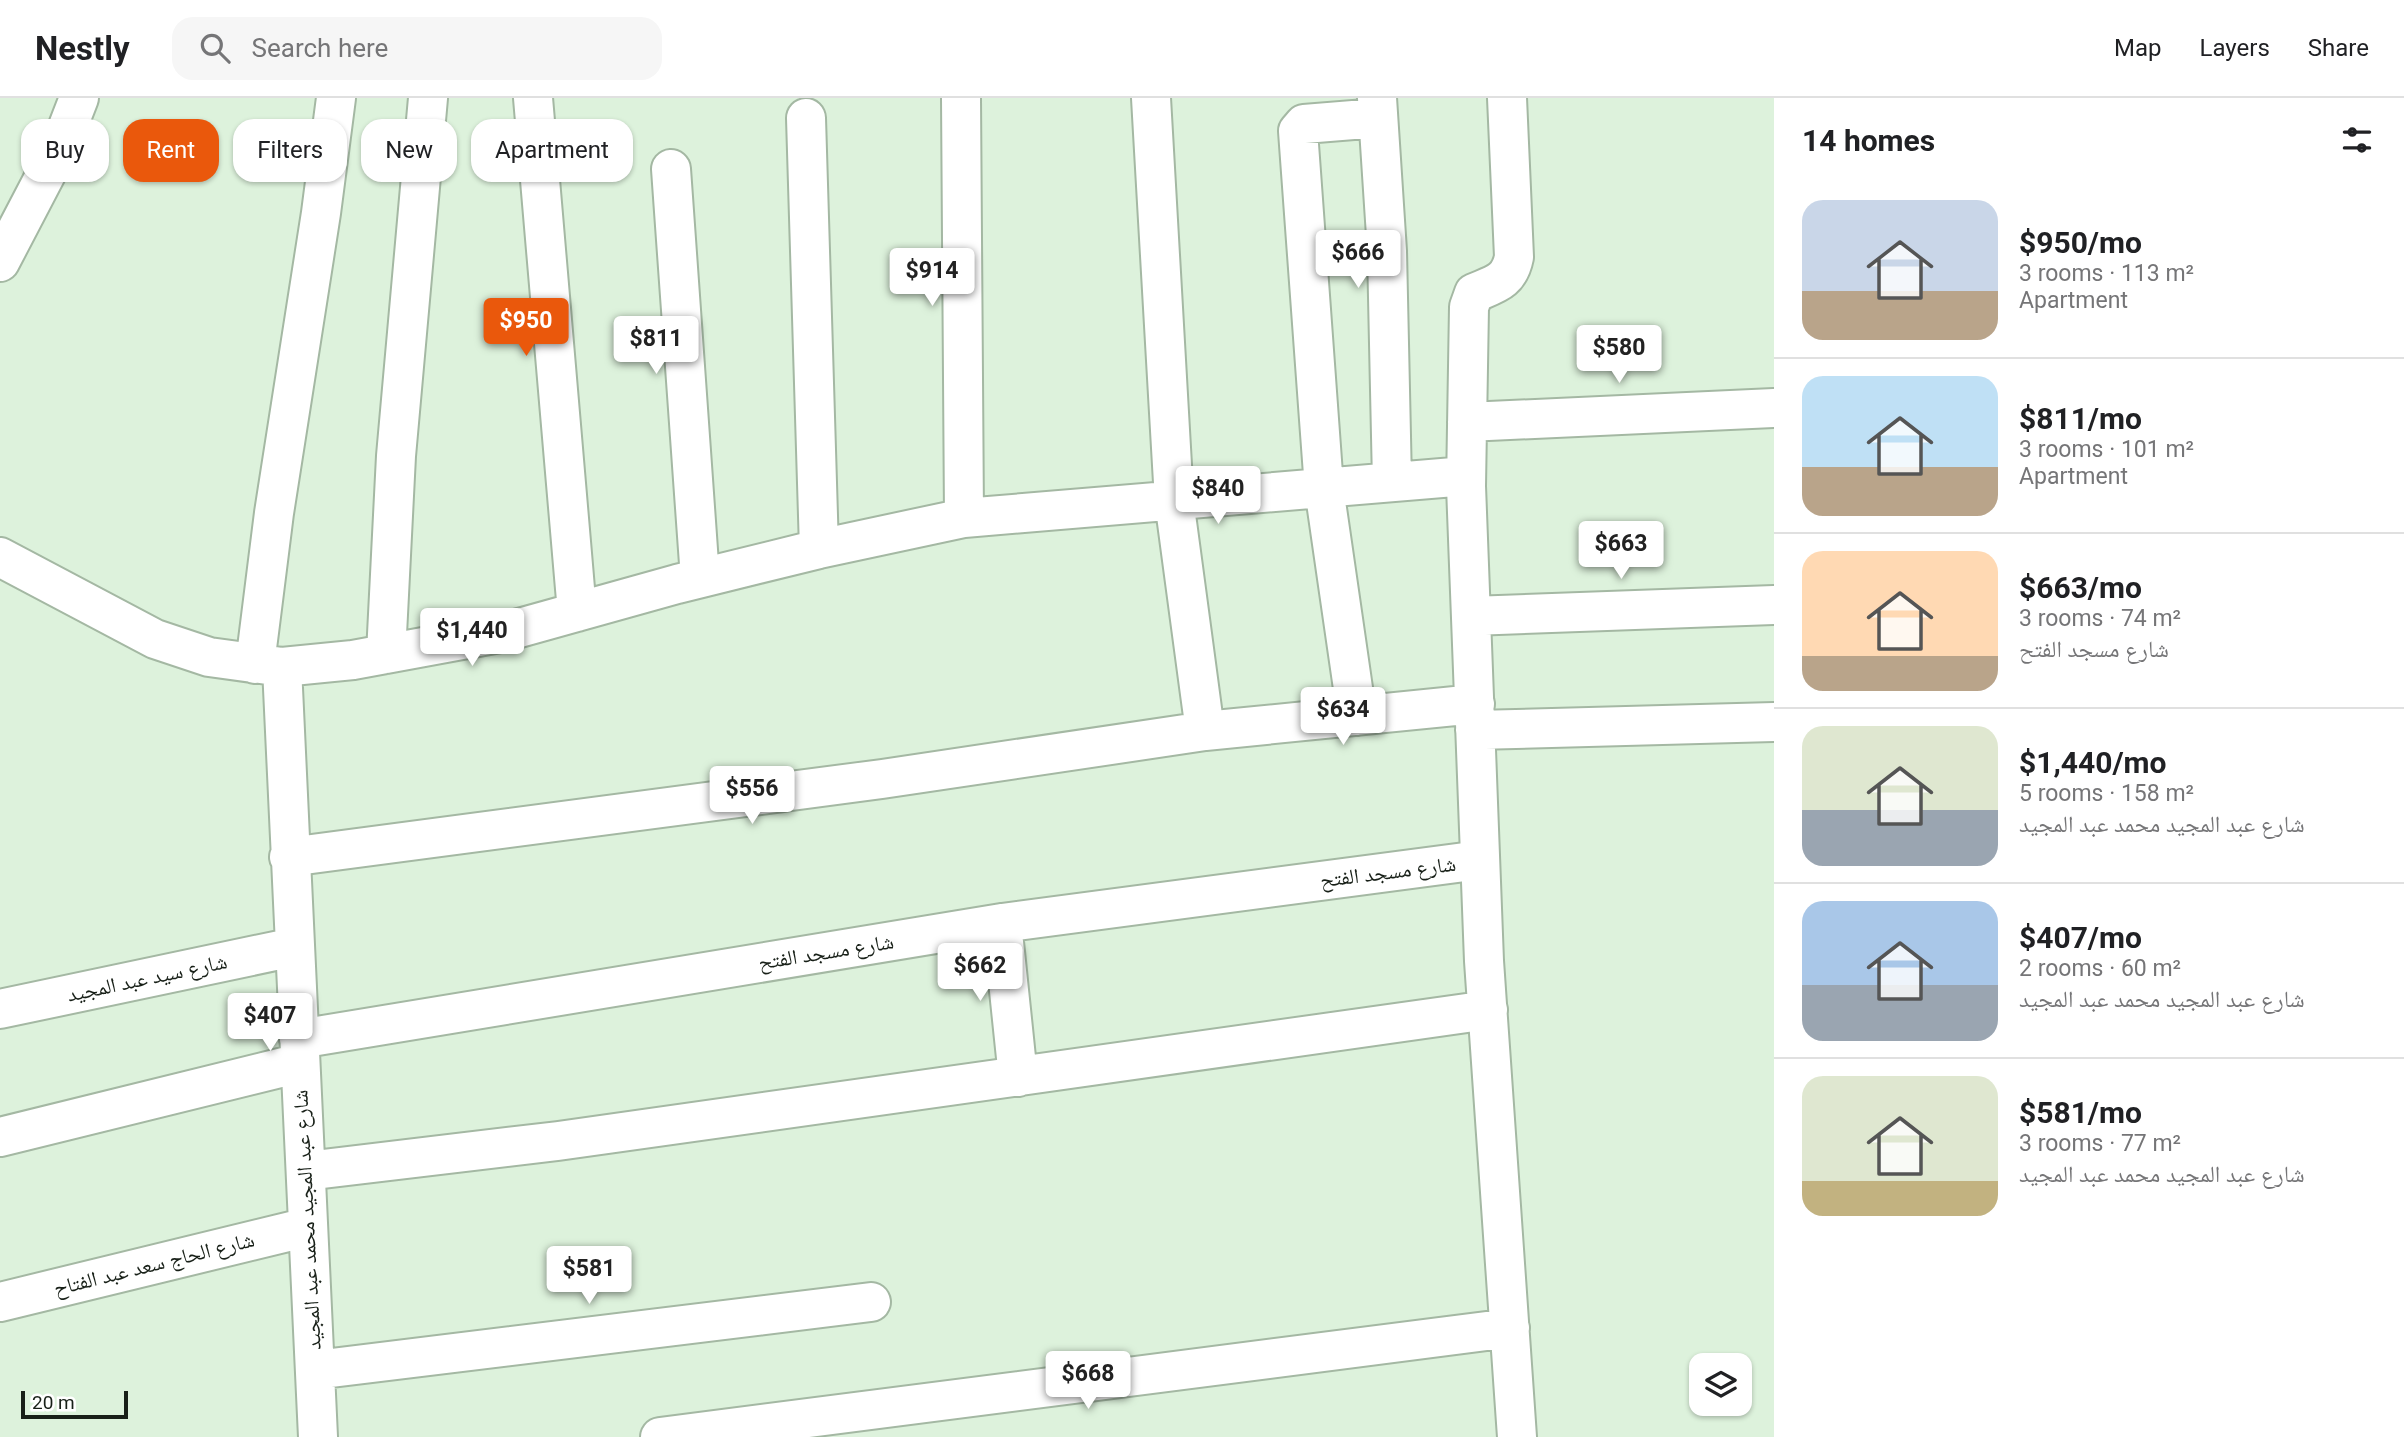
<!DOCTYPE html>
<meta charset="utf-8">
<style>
:root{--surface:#fff;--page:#f6f6f6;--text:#202124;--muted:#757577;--line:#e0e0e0;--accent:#ea580c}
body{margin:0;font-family:Roboto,"Noto Naskh Arabic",sans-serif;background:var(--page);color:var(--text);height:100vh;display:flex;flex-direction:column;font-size:26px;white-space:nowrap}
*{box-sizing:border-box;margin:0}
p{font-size:23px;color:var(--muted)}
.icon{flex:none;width:38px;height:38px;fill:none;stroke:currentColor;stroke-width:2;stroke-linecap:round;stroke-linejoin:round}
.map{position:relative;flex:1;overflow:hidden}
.details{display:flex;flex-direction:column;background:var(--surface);width:630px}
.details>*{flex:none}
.hud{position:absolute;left:21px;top:21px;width:665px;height:63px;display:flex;gap:14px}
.fabs{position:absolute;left:1689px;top:1255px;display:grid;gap:14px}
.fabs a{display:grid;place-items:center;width:63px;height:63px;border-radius:14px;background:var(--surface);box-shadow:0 2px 5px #0004;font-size:35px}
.scale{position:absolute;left:21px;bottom:18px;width:107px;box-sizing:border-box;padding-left:7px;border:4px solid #182018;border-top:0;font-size:19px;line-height:24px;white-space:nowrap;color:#182018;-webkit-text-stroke:5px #fff;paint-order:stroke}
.price{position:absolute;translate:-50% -60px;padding:0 16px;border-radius:7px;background:#fff;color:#222;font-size:23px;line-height:46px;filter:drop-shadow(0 2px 4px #0008)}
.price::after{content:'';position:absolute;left:50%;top:42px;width:21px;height:16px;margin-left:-10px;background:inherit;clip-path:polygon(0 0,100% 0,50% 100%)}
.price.current{background:var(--accent);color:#fff}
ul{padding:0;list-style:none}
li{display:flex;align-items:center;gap:21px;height:175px;padding:0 28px}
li+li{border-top:2px solid var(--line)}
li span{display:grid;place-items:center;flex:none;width:196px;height:140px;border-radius:21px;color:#555}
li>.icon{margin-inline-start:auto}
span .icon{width:84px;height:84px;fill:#fffc;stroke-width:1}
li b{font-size:30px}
h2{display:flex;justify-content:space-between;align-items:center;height:84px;padding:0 28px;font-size:30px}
.chip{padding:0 24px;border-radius:21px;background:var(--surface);box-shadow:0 2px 5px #0004;font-size:24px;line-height:63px}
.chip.current{background:var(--accent);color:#fff}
header{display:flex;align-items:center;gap:42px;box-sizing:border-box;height:98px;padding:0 35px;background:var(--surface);border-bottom:2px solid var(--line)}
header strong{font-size:33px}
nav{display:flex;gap:38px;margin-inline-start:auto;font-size:24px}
.search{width:490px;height:63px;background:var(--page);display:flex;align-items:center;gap:18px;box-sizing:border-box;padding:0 24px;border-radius:21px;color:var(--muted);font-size:26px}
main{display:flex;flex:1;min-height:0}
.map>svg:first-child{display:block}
</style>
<header>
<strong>Nestly</strong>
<div class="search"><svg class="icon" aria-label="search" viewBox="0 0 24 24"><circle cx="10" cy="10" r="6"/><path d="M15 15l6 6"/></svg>Search here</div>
<nav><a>Map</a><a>Layers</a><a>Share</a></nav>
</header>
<main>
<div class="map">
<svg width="1774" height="1339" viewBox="0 0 1774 1339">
<rect width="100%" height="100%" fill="#ddf2dc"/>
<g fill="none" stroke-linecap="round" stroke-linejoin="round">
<g stroke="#a4b8a3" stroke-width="42">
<path id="minor" d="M533,0L577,514
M961,0L964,420
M1151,0L1174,402L1205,633
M1377,0L1387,153L1392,384
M1507,0L1514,159C1509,184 1495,186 1474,195L1469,209L1466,388L1484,863L1517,1339
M806,20L819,451
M671,71L700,480
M0,164L60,49L79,0
M1467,324L1774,310
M0,459L155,541L209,559L282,569L353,562L505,534L677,486L819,451L964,420L1466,378
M1471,518L1774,507
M386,556L396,358L428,0
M255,566L274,415L321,115L336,0
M282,569L318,1339
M1357,618L1324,390L1298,33L1304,26L1378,20
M1475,632L1774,624
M289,759L882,681L1205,633L1475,606
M1002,825L1018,979
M0,911L294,849
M299,941L1002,825L1480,762
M0,1039L300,965
M306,1073L558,1043L1488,912
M0,1204L308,1129
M315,1272L871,1204
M660,1339L1510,1230"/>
</g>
<use href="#minor" stroke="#fff" stroke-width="38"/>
</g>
<g text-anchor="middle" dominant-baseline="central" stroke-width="5" stroke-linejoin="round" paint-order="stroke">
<g font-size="21" fill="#182018" stroke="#fff">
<text transform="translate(1388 774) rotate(-7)">شارع مسجد الفتح</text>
<text transform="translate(826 854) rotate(-9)">شارع مسجد الفتح</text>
<text transform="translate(147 880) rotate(-12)">شارع سيد عبد المجيد</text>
<text transform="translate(307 1122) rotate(-93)">شارع عبد المجيد محمد عبد المجيد</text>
<text transform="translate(154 1166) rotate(-14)">شارع الحاج سعد عبد الفتاح</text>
</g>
</g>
</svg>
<div class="fabs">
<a><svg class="icon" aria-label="layers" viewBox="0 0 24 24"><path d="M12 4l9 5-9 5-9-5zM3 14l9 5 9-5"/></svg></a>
</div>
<div class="scale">20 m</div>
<b class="price" style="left:1358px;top:192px">$666</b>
<b class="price" style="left:932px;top:210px">$914</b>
<b class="price current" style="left:526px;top:260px">$950</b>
<b class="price" style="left:656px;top:278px">$811</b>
<b class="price" style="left:1619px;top:287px">$580</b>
<b class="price" style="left:1218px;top:428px">$840</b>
<b class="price" style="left:1621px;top:483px">$663</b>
<b class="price" style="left:472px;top:570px">$1,440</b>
<b class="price" style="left:1343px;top:649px">$634</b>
<b class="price" style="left:752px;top:728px">$556</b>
<b class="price" style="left:980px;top:905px">$662</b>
<b class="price" style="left:270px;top:955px">$407</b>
<b class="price" style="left:589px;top:1208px">$581</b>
<b class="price" style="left:1088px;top:1313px">$668</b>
<div class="hud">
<a class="chip">Buy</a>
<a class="chip current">Rent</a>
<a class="chip">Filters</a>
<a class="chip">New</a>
<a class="chip">Apartment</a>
</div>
</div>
<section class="details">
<h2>14 homes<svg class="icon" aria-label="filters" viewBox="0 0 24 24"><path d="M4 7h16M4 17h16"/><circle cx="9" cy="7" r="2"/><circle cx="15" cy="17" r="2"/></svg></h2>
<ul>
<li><span style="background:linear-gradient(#c9d6e8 65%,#b9a48a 0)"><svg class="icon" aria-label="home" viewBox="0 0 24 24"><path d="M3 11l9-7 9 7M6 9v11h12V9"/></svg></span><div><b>$950/mo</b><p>3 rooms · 113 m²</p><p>Apartment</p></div></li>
<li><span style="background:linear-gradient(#bfe0f5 65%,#b9a48a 0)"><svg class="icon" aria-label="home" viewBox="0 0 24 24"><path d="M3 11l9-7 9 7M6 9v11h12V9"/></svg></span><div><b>$811/mo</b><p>3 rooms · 101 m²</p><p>Apartment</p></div></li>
<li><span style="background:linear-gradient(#ffd9b3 75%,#b9a48a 0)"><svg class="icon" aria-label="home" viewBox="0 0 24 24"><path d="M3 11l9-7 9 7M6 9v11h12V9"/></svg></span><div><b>$663/mo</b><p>3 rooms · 74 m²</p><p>شارع مسجد الفتح</p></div></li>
<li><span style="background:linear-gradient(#dfe7d0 60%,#9aa5b1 0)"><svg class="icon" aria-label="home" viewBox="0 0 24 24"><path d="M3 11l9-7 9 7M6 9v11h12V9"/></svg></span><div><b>$1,440/mo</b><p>5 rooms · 158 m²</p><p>شارع عبد المجيد محمد عبد المجيد</p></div></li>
<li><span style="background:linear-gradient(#a9c7e8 60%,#9aa5b1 0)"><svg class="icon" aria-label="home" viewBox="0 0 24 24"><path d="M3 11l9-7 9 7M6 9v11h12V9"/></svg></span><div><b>$407/mo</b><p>2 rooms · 60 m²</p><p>شارع عبد المجيد محمد عبد المجيد</p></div></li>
<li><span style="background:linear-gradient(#dfe7d0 75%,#c2b280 0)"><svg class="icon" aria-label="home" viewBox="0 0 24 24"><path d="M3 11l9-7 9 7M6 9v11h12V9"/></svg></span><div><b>$581/mo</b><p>3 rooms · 77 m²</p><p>شارع عبد المجيد محمد عبد المجيد</p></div></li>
</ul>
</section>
</main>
